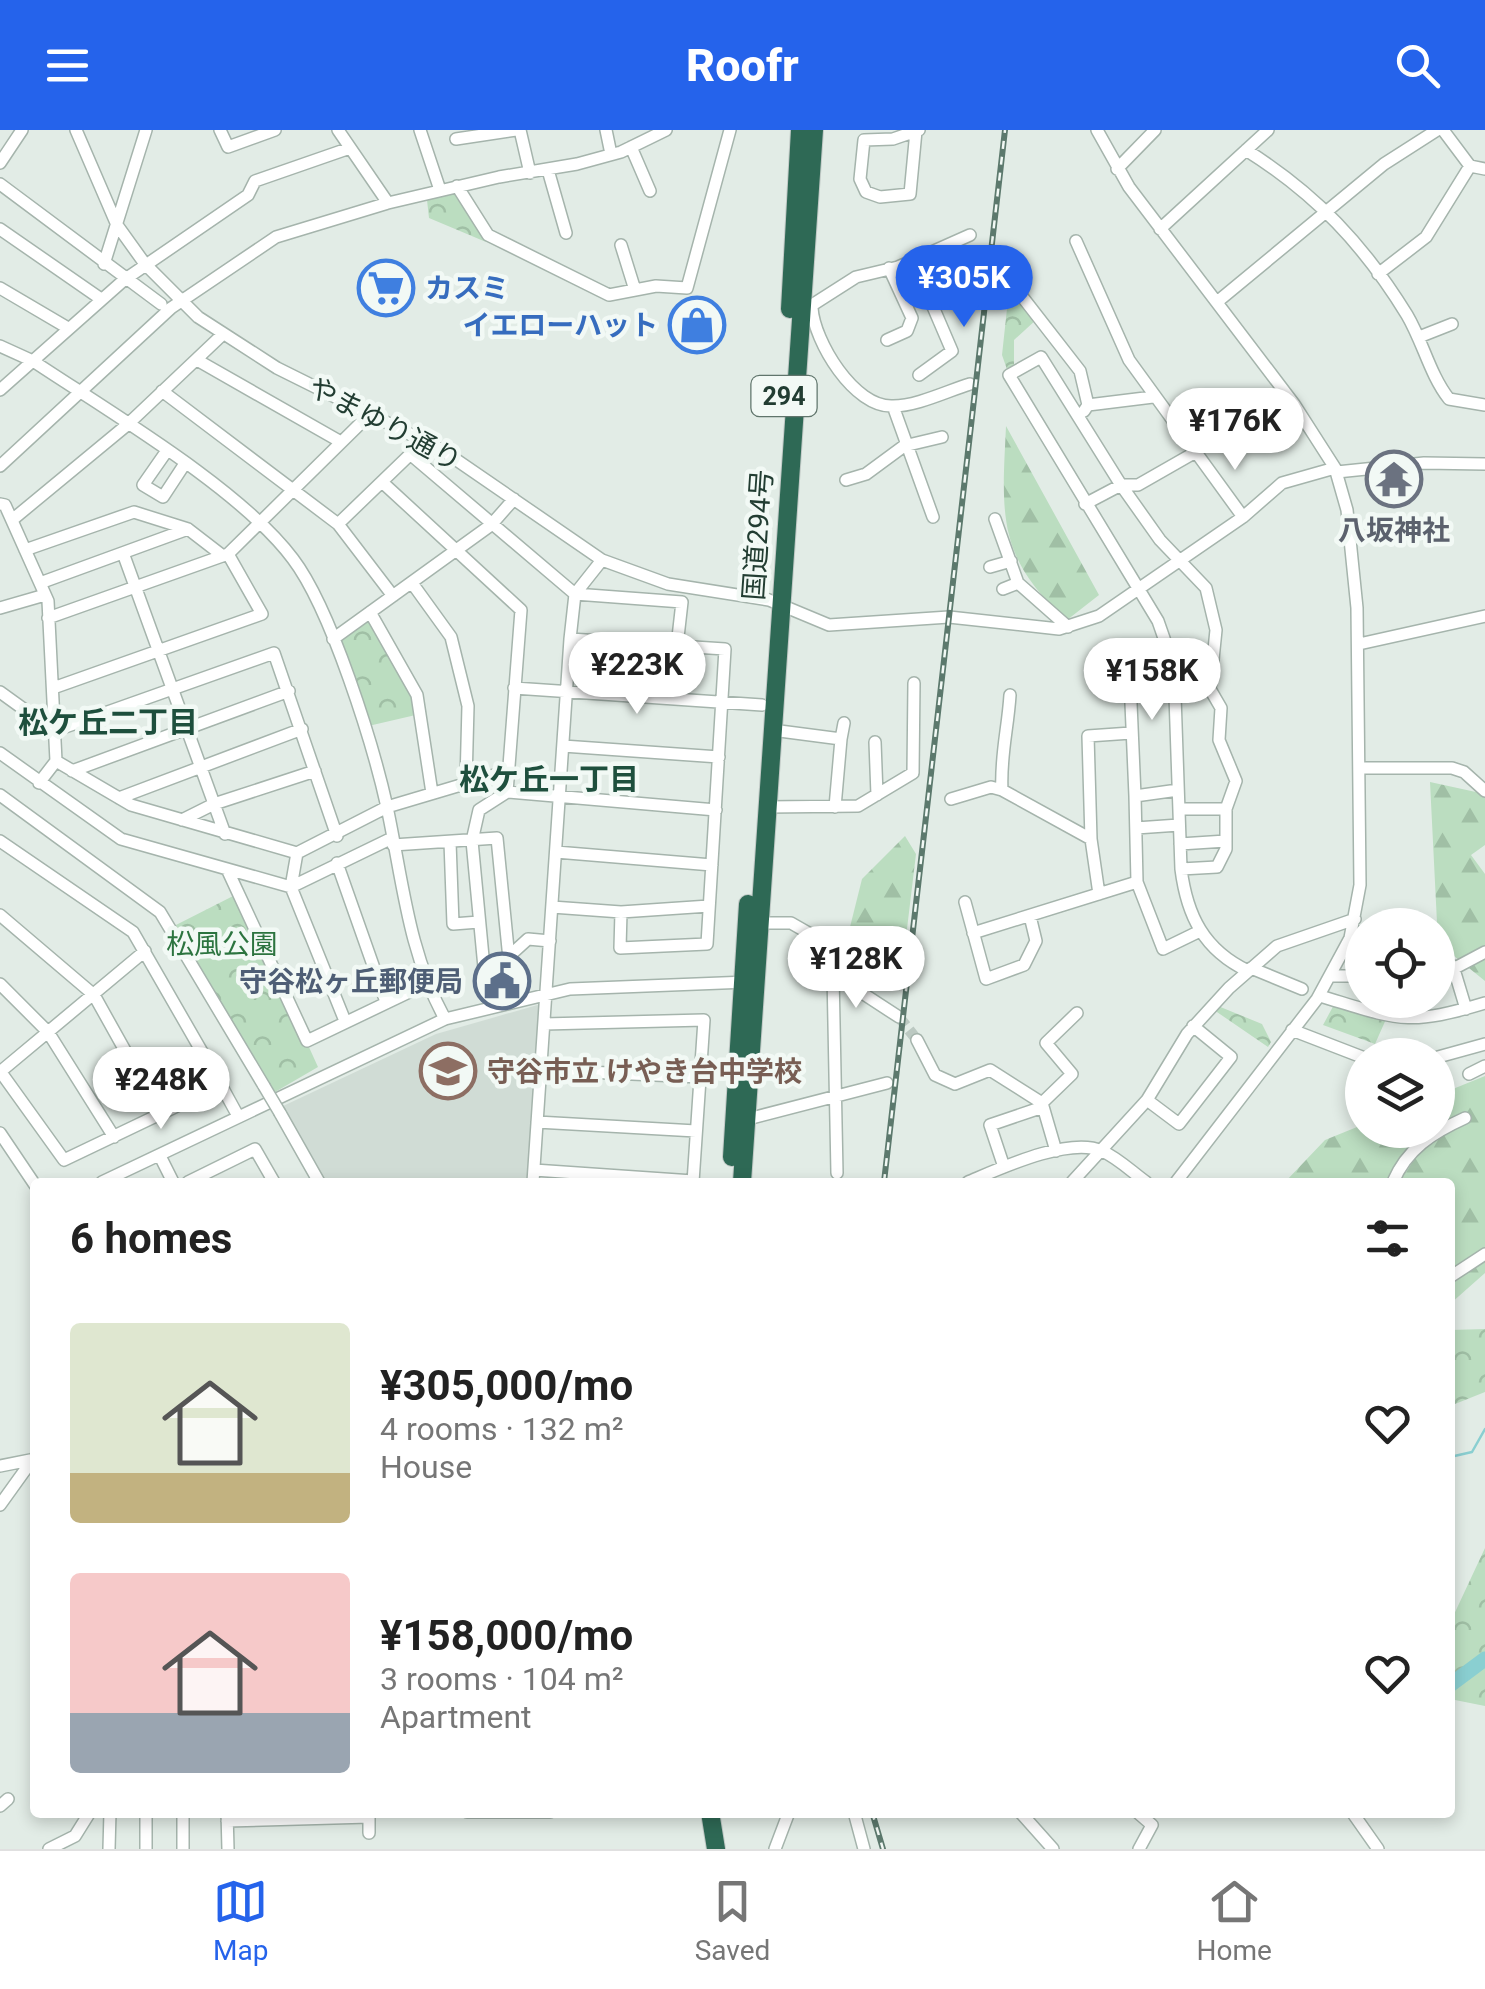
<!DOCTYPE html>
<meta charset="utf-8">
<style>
:root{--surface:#fff;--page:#f6f6f6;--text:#222;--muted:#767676;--line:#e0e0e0;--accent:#2563eb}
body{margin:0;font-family:Roboto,"Noto Sans JP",sans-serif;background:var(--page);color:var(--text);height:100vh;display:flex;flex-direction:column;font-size:38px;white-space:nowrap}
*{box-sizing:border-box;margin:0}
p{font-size:32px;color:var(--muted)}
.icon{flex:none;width:55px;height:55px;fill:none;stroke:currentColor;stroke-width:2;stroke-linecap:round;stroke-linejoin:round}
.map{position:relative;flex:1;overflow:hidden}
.drawer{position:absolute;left:30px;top:1048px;width:1425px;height:640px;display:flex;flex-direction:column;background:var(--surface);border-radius:10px;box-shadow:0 5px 15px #0003}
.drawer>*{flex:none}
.controls{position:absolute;left:1345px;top:778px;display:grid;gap:20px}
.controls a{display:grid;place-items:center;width:110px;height:110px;border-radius:50%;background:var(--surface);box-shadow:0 5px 15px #0003;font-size:50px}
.price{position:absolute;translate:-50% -85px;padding:0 22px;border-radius:35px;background:#fff;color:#222;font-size:32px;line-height:65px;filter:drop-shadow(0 2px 5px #0008)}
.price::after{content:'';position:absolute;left:50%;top:60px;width:30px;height:22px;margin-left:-15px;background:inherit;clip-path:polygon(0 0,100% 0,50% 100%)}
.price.active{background:var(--accent);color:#fff}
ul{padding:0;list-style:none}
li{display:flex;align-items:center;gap:30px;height:250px;padding:0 40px}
li span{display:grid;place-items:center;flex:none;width:280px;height:200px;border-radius:10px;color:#555}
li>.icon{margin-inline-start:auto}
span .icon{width:120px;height:120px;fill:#fffc;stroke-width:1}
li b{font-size:42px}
h2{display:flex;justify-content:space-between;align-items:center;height:120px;padding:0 40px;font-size:42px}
header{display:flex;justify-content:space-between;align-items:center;height:130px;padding:0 40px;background:var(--accent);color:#fff;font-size:45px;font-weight:800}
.tab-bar{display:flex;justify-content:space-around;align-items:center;height:140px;border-top:2px solid var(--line);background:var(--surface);font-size:28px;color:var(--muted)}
.tab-bar a{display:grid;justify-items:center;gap:5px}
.tab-bar .active{color:var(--accent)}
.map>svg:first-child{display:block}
</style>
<header><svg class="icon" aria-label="menu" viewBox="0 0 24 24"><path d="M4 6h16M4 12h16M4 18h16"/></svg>Roofr<svg class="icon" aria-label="search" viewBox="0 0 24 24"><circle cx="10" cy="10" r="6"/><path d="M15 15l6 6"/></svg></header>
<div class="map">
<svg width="1485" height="1719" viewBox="0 0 1485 1719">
<defs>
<pattern id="forest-firs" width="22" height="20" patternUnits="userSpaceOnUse" patternTransform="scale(2.5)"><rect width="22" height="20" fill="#bbddc0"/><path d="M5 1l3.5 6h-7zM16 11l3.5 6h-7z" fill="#a0bfa5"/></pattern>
<pattern id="park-crowns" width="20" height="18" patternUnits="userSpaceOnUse" patternTransform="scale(2.5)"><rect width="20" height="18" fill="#bbddc0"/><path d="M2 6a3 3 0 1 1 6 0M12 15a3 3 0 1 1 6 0" fill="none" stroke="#a0bfa5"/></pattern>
</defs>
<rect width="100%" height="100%" fill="#e2ece6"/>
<path fill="#d0dcd5" d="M541,874L531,1052H325L281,977L436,904Z"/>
<path fill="url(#forest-firs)" d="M1006,296L1099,465L1067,490C996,427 1002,384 1006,296Z
M1430,652L1485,664V715L1471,725L1485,744V851L1438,813Z
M905,706L916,724L903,832L873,860L848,846L841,833L862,749Z
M1485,946V1143L1450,1174V1052H1285L1325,1010L1362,995V1000H1438V965Z"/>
<path fill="url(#park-crowns)" d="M455,64L486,112L429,88L427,70Z
M1010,151L1037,189L1014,210V242L1009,245L1002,225Z
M370,482L420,584L364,597L333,509Z
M239,763L318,937L275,962L220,887L172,797Z
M1336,871L1387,887L1375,914L1323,895Z
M1218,876L1262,894L1271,912L1268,917L1214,880Z
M1485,1199V1262L1450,1276V1200Z
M1485,1418V1576L1450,1569V1493Z"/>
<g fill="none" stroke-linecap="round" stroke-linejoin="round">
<path stroke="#8acfd1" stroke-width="2.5" d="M1450,1327L1472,1322L1485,1299"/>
<path stroke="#8acfd1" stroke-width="15" d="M1450,1555L1485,1529"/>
<path stroke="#bcc9c2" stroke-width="11" stroke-dasharray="11 5.5" stroke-linecap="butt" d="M899,887L917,910"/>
<g stroke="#a5b4ac" stroke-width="14">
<path id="minor" d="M76,0L117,95L145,134L198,187L277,238L442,320L602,430L668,454L769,470L829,495L949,487L1059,499L1099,486L1243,387L1282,353L1335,338
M220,0L228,17L275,0
M338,0L388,73
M420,0L440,60
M520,0L530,43
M606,0L611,24
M1097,0L1129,57L1294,274L1335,338L1347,380L1357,478L1360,755L1350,808L1317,869L1176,1052
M1443,0L1470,36L1485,39
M916,1L910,64L880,67L866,62L860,49L864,10L893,9L919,0
M456,9L516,0
M631,17L650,61
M1246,20C1316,64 1364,115 1407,185C1423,212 1430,245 1449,269L1485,275
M0,33L22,0
M1117,39L1155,0
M548,40L566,103
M0,54L161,174
M457,56L488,105L609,165L656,156L687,158L730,0
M0,99L101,169
M1160,99L1268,0
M1076,111L1129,230L1243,387
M621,115L635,160
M913,130L952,221L919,245
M104,134L146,0
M1378,144L1426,107L1470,36
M1010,151L1080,241L1088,275
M0,158L68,198
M1217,172L1384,34L1437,0
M809,177L856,147L898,137L970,105
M812,178C814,211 854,278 893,276C917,276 947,261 970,254
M1419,207L1452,194
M887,210L907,201L912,188L889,138
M0,216L33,231C108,281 241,359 293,429C331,479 373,614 387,677C403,752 408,821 445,889
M197,230L341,312
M0,260L124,150L248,65L255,51L350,18
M162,261L338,394L393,466
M893,276L933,387
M1084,281L1088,275L1153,267
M166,322L143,355L163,367L184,335
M410,324L575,464L682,472L677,516
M0,336L171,178L276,107L388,73L499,47L577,34L621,22L666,0
M1337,342L1424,333L1485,334
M846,350L866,344L904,316L942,307
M382,352L521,480L507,662
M0,374L5,375L48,471L56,631L39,653
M1085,374L1121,355H1138L1194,323
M995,389L1018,453L1068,497
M12,390L127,295L222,205
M338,394L424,311
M25,420L134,382L188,399L223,426
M123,423L225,704
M990,437L1011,431
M40,453L188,399
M412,453L451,507L468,576L466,652
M1003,459L1018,453
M0,478L45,465
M370,482L417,565L432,663
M48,488L228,424L370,284
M333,509L491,395L514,369
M570,509L725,519L707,814L620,818L621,782
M1359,514L1485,486
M56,557L262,484L228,424
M514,558L762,575
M0,562L54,601L274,523L337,706
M772,600L841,609L835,677
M841,609L844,593
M875,612L877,665
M563,616L719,627
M0,623L121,709L291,757L392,708
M56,631L131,675L297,723L387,677L508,641
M1359,638H1452L1464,642L1485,661
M72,641L289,561
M1002,660C1000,627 1008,598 1010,565
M1178,660L1135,666L1137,752L1163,819L1200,801
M0,665L160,782L264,956
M1135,666L1129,527L1167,519
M119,668L302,599
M951,669L991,657L1002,660L1091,709
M767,677L858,676L913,643L914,553
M1179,679H1226L1236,651L1219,610L1221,578L1210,559L1216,500L1206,458L1160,410L1121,355L1041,227L1009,245L1158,491L1174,537L1181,739C1187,786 1204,820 1248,841
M182,690L214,674L315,641
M1136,698L1179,695
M0,711L133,802L221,955
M450,712L453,794L479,792
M1180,714L1226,711
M393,715L497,708L509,829
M556,722L712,735
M297,723L291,757L345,891
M337,733L386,872
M227,739L307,911L428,853
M1181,739L1217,737L1226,719V679
M1099,764L1091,709L1088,606L1131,603
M965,772L986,849L1024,835L1036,811L1030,786
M552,777L621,782L709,776
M0,785L94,865L161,985
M759,793H791L826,813L833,844L837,1043
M973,803L1137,752
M550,811L528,809L485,848L472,711L479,680L507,662L716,680
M1453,836L1466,879
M1251,838L1302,859
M833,844L899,887
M1333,846H1362
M1438,847L1485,822
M0,854L48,902L114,1007
M1320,866C1397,889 1406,897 1485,873
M544,894L704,890L693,1052
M1292,900L1362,927
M917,910L935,945L955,954L990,940L1042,973
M1438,927L1485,914
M541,940L700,947
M0,941L64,1030L221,955L238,986
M0,942L145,821
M1469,944L1485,936
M1147,970L1179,994L1231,927L1193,896
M280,983L319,1052
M744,990L887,953
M537,992L696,1001
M0,1003L35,1055
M1056,1021L1042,973L1072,944L1046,913L1077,883
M160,1026L173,1052
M1004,1037L990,995L1043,977
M534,1040L693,1051
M102,1052L445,889L570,859L747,852
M188,1052L255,1019L274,1052
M533,1052L570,509L575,464L602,430
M968,1052C999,1039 1069,1006 1102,1021C1118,1028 1132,1042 1146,1052
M1072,1052L1147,970L1187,904L1229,858L1277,816L1355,789
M1393,1052C1407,1019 1432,1003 1465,988
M1450,1147L1485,1124
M0,1336L35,1329
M0,1375L33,1329
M0,1676L8,1669
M146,1682V1719
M183,1682V1719
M227,1682L228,1719
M467,1682H550
M854,1682L864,1719
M1020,1682L1053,1719
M1137,1682L1152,1695L1139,1719
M1352,1682L1378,1719
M227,1691L369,1687
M369,1703V1682
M49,1719L75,1706L90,1682
M109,1719L110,1682
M775,1719L789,1682"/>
</g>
<g stroke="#c1c9c6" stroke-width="20">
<path id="highway" d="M790,179L800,0
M732,1027L748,774
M742,1052L814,0
M710,1682L716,1719"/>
</g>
<use href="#minor" stroke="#fff" stroke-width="11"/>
<use href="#highway" stroke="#2e6955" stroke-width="18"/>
<g stroke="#5c796d" stroke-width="6">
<path id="rail" d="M884,1052L1005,0
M872,1682L883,1719"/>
</g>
<use href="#rail" stroke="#f2f9f5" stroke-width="2.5" stroke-dasharray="8" stroke-linecap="butt"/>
<g stroke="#a5b4ac" stroke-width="14" stroke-linecap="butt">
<path id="minor-bridge" d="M264,956L280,983"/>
</g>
<use href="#minor-bridge" stroke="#fff" stroke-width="11"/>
</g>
<defs>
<g id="supermarket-ring" transform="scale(2.875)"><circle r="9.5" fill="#f2f9f5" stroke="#3f7fe0" stroke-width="1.5"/><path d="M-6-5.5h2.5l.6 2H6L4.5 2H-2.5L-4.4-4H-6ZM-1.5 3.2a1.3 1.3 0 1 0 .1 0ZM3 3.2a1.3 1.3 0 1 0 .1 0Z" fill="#3f7fe0"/></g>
<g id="shop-ring" transform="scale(2.875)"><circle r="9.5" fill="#f2f9f5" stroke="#3f7fe0" stroke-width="1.5"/><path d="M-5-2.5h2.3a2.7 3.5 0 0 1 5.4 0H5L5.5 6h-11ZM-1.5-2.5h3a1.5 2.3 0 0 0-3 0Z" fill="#3f7fe0"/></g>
<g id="temple-ring" transform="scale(2.875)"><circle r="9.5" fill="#f2f9f5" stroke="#6b7280" stroke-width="1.5"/><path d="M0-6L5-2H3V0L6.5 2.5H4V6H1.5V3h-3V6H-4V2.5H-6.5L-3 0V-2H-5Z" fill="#6b7280"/></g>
<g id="civic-ring" transform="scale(2.875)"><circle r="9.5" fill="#f2f9f5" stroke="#5c6f8a" stroke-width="1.5"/><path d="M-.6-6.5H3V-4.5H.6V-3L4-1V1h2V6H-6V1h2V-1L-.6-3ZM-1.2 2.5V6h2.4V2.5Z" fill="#5c6f8a"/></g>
<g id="school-ring" transform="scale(2.875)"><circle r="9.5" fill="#f2f9f5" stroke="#8d6e63" stroke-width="1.5"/><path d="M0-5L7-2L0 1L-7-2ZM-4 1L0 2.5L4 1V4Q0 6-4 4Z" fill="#8d6e63"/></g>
</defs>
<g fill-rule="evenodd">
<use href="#supermarket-ring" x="386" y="158"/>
<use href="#shop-ring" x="697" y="195"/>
<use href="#temple-ring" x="1394" y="349"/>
<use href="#civic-ring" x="502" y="851"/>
<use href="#school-ring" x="448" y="941"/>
</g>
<g text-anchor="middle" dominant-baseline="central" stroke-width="9" stroke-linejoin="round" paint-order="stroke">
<rect fill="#f2f9f5" stroke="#60756c" stroke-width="2.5" x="751.5" y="246" width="65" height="40" rx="8"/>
<g font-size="25" font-weight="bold" fill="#223d32">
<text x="784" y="266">294</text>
</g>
<g font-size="28" font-weight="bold" fill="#366cbe" stroke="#f2f9f5" text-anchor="start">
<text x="425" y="158">カスミ</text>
<text x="658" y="195" text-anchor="end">イエローハット</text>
</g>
<g font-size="28" fill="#223d32" stroke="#f2f9f5">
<text transform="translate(385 294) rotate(28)">やまゆり通り</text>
<text transform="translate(758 405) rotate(-86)">国道294号</text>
</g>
<g font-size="28" font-weight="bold" fill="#5b616d" stroke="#f2f9f5">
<text x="1394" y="400">八坂神社</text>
</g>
<g font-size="28" fill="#2c743f" stroke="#f2f9f5">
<text x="222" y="814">松風公園</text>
</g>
<g font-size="28" font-weight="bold" fill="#4e5e75" stroke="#f2f9f5" text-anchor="end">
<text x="463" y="851">守谷松ヶ丘郵便局</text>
</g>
<g font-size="28" font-weight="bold" fill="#785e54" stroke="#f2f9f5" text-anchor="start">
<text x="487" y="941">守谷市立 けやき台中学校</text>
</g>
<g font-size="30" font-weight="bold" fill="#1e4f3d" stroke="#f2f9f5">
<text x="108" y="592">松ケ丘二丁目</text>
<text x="549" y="649">松ケ丘一丁目</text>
</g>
</g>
</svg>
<div class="controls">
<a><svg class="icon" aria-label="locate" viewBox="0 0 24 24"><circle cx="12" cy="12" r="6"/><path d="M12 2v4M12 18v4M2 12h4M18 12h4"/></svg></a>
<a><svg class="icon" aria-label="layers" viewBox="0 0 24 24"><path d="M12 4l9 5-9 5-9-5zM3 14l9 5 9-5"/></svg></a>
</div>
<b class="price active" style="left:964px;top:200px">¥305K</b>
<b class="price" style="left:1235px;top:343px">¥176K</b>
<b class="price" style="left:637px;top:587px">¥223K</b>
<b class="price" style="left:1152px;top:593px">¥158K</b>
<b class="price" style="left:856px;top:881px">¥128K</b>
<b class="price" style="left:161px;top:1002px">¥248K</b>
<section class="drawer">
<h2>6 homes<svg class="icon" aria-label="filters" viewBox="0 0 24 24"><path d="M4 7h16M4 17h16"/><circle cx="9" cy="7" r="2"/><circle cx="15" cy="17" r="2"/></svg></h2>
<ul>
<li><span style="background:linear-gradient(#dfe7d0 75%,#c2b280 0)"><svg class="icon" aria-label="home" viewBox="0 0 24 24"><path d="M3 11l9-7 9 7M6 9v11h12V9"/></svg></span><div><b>¥305,000/mo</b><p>4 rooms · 132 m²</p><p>House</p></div><svg class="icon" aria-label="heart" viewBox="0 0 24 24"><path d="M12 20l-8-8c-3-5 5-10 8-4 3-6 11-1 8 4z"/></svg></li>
<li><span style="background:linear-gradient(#f6c9c9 70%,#9aa5b1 0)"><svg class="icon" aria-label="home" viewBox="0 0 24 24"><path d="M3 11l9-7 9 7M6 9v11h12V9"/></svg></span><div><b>¥158,000/mo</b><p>3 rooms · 104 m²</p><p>Apartment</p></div><svg class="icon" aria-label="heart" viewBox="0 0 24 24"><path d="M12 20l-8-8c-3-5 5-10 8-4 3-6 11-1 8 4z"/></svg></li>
</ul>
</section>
</div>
<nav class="tab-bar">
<a class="active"><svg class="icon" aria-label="map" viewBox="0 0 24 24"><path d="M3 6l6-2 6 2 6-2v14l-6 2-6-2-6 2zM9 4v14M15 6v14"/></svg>Map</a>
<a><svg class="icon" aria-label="saved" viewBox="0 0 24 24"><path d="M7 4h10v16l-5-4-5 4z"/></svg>Saved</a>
<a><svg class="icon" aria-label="home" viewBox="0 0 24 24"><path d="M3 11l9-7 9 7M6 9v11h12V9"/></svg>Home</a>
</nav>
